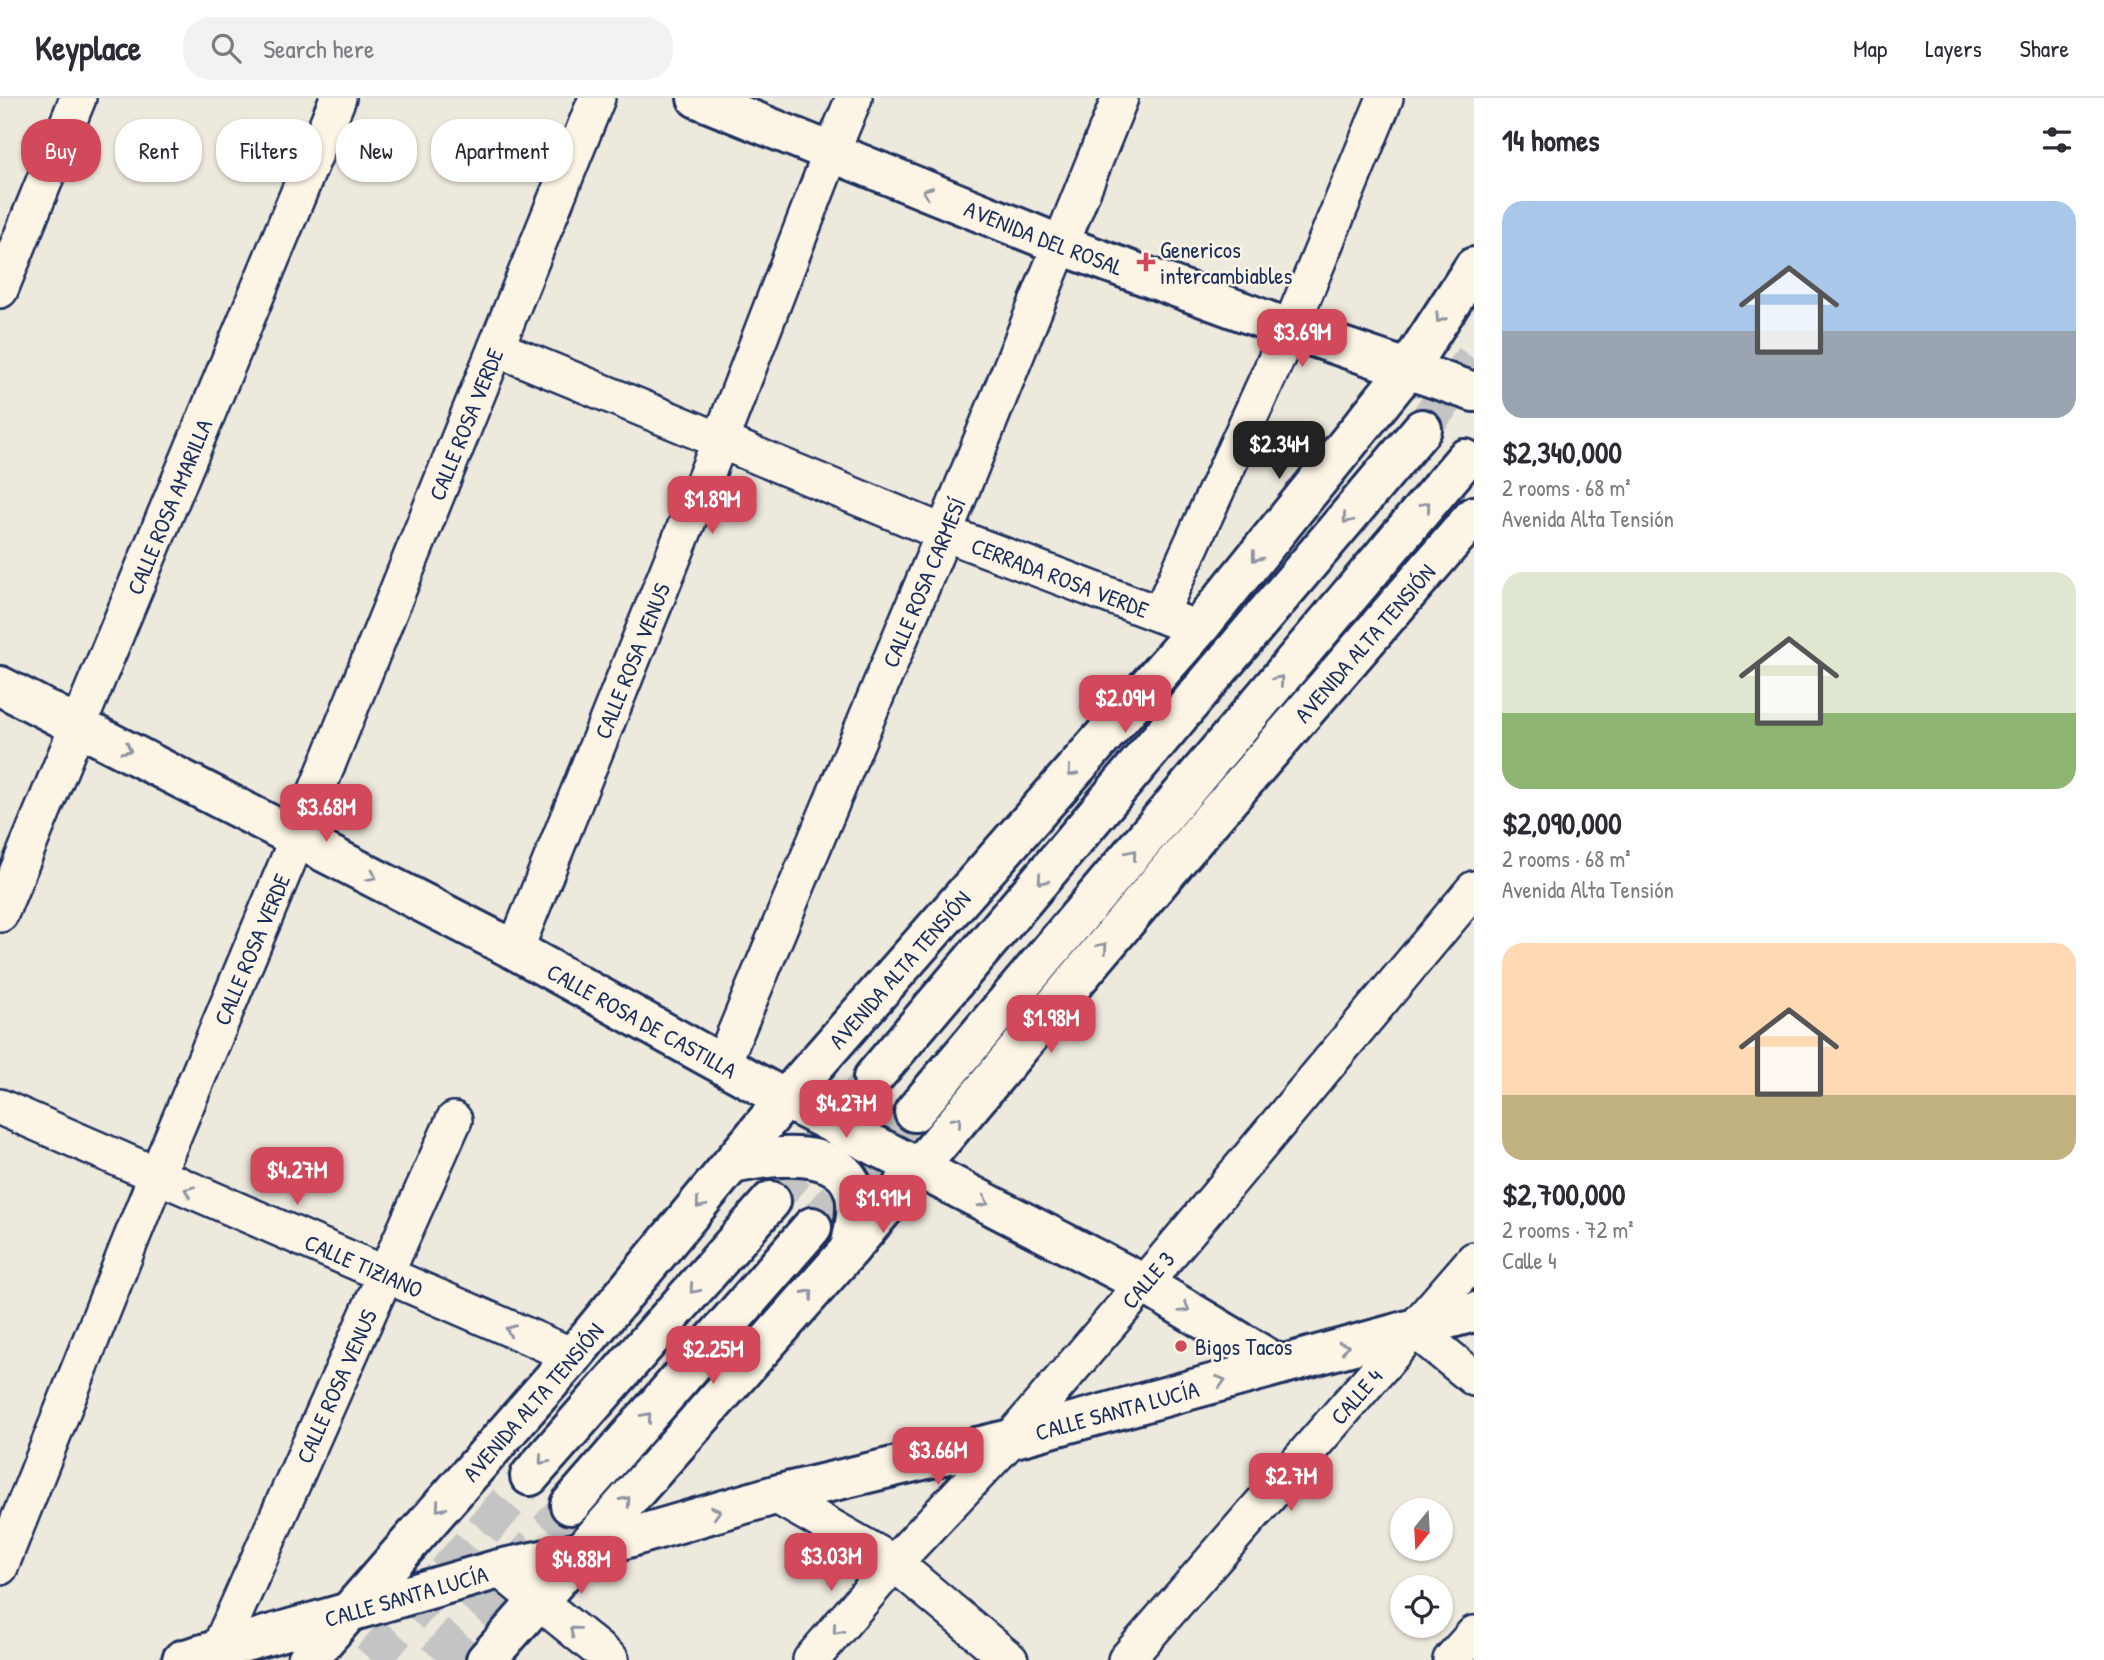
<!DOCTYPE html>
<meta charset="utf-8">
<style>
:root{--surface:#fff;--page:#f2f2f3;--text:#2b2b33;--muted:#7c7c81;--line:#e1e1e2;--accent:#d1495b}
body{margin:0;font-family:"Patrick Hand",sans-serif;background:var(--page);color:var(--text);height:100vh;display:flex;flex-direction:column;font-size:26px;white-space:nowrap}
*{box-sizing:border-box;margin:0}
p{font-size:23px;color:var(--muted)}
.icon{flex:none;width:38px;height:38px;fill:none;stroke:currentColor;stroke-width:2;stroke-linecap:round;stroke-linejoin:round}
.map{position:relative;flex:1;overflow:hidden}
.panel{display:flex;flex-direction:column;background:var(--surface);width:630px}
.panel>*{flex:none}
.hud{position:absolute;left:21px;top:21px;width:665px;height:63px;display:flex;gap:14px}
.needle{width:46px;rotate:198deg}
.buttons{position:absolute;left:1390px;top:1400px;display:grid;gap:14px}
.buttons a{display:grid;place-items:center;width:63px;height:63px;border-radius:50%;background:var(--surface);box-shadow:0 2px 5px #0004;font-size:35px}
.price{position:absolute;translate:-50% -60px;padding:0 16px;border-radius:14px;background:var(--accent);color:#fff;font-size:23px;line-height:46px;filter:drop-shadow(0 2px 4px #0008)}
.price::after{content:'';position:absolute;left:50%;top:42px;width:21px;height:16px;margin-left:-10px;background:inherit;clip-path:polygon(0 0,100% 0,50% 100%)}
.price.on{background:#222;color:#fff}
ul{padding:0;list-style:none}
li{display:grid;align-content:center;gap:14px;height:371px;padding:0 28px}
li span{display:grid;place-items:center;height:217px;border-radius:21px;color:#555}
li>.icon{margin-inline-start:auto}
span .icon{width:126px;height:126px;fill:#fffc;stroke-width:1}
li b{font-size:30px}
h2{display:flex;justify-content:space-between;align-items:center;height:84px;padding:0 28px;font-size:30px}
.pill{padding:0 24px;border-radius:28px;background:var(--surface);box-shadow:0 2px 5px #0004;font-size:24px;line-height:63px}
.pill.on{background:var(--accent);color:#fff}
header{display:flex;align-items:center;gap:42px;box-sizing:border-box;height:98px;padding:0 35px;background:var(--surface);border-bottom:2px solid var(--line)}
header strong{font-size:33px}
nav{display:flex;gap:38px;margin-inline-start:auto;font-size:24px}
.search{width:490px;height:63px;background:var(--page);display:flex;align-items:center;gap:18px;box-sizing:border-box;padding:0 24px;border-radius:28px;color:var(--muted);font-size:26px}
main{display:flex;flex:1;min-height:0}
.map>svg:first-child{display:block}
</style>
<header>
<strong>Keyplace</strong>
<div class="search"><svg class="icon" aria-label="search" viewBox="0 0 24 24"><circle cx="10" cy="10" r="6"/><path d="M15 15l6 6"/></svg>Search here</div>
<nav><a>Map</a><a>Layers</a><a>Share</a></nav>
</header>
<main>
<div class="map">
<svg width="1474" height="1562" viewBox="0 0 1474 1562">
<rect width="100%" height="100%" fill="#eee9dd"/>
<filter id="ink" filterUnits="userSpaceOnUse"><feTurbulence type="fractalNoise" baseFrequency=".0143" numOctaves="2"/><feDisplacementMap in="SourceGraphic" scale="14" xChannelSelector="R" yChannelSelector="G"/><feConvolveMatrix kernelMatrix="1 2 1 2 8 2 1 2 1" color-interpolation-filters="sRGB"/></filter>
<g filter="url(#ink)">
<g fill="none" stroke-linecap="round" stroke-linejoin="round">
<path stroke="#c4c4c4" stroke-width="38" stroke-dasharray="38 19" stroke-linecap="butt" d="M1422,331L1474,261
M771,1103L873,980
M812,1129L914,1014
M371,1562L530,1378
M437,1562L570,1407"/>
<g stroke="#1b2f5e" stroke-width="40">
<g id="street">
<path d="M0,192L78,0"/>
<path id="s1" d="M496,250L944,435L1198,531"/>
<path d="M1160,516L1290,231L1385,0"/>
<path id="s2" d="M0,816L338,0"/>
<path id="s3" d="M515,852L720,343L831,55L854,0"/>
<path id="s4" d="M722,967L944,435L1120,0"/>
<path id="s5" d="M0,1009L573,1258"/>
<path d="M1414,1231L1474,1280"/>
<path d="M775,1397L894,1465L1010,1562"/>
<path id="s6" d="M0,1469L156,1079L298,739L597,0"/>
<path d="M499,1471L611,1562"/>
<path id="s7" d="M218,1553L454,1022"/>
<path id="s8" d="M811,1562L894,1465L1011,1341L1164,1162L1474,791"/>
<path id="s9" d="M1126,1562L1474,1162"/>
<path d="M1451,1562L1474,1536"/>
</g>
</g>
<g stroke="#1b2f5e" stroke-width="44">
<g id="secondary">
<path id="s10" d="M697,0L1061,147L1290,231L1474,294"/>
<path id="s11" d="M0,588L515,852L785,1001L1144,1186L1279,1267"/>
<path d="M873,980L1422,331"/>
<path d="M914,1014L1465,361"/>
<path d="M733,1066C769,1058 844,1046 855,1097C859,1115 853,1134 850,1151"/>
<path d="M530,1378L771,1103"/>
<path d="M570,1407L812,1129"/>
<path id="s12" d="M182,1562L499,1471L580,1454L775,1397L1011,1341L1474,1214"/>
<path id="s13" d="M307,1562L573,1258L785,1001L1198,531L1407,272L1474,169"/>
<path id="s14" d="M486,1562L850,1151L1210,723L1474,418"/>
</g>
</g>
<use href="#street" stroke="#fcf5e5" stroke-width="35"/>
<use href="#secondary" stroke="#fcf5e5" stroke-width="38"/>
</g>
<defs><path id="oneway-chevron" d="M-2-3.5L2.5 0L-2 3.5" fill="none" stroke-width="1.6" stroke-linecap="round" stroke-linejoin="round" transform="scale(1.75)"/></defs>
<g stroke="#8c92a2">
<use href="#oneway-chevron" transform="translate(927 94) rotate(-158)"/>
<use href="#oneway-chevron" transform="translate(1440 220) rotate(123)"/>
<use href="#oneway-chevron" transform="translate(1426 408) rotate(-50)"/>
<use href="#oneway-chevron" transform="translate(1347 421) rotate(130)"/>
<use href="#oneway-chevron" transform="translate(1256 459) rotate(129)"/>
<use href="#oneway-chevron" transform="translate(1279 582) rotate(-50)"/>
<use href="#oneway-chevron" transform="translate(127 651) rotate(27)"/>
<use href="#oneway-chevron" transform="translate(1072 674) rotate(131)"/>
<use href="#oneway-chevron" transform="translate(1132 756) rotate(-50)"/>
<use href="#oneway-chevron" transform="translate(372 778) rotate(27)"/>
<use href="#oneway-chevron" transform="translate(1042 782) rotate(130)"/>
<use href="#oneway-chevron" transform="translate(1103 849) rotate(-50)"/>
<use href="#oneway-chevron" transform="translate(957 1023) rotate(-50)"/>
<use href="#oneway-chevron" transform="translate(189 1093) rotate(-157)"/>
<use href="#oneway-chevron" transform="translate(984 1104) rotate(27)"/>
<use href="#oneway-chevron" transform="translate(700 1106) rotate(130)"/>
<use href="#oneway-chevron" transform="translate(694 1191) rotate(131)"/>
<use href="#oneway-chevron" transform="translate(809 1196) rotate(-48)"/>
<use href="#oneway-chevron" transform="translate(1185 1210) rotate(31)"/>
<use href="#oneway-chevron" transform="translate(510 1232) rotate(-157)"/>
<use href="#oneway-chevron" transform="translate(1344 1249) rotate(-15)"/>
<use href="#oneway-chevron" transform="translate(1221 1283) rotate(-16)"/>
<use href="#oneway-chevron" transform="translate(647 1319) rotate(-49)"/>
<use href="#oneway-chevron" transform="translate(543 1362) rotate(131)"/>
<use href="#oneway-chevron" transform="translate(626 1403) rotate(-48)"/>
<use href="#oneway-chevron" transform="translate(440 1409) rotate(131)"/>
<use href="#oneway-chevron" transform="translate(716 1414) rotate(-16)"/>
<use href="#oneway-chevron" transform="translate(837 1532) rotate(131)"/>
<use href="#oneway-chevron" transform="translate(574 1533) rotate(-141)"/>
</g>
</g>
<g fill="#d1495b" stroke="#fcf5e5" stroke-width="2.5">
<path d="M1142.5 153.5h7v7h7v7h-7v7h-7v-7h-7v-7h7z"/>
<circle cx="1181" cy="1248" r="7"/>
</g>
<g text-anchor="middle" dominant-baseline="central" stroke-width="5" stroke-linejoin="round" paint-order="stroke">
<g font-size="23" fill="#1b2f5e" stroke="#fcf5e5">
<text stroke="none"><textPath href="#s10" startOffset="374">AVENIDA DEL ROSAL</textPath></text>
<text stroke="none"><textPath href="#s6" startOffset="1234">CALLE ROSA VERDE</textPath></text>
<text stroke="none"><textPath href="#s2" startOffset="441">CALLE ROSA AMARILLA</textPath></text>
<text stroke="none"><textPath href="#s1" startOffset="609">CERRADA ROSA VERDE</textPath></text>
<text stroke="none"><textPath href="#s4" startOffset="523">CALLE ROSA CARMESÍ</textPath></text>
<text stroke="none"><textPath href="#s14" startOffset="1344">AVENIDA ALTA TENSIÓN</textPath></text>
<text stroke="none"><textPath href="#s3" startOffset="312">CALLE ROSA VENUS</textPath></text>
<text stroke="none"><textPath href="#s6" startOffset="667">CALLE ROSA VERDE</textPath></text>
<text stroke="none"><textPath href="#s13" startOffset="910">AVENIDA ALTA TENSIÓN</textPath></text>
<text stroke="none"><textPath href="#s11" startOffset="724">CALLE ROSA DE CASTILLA</textPath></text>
<text stroke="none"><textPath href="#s5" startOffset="397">CALLE TIZIANO</textPath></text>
<text stroke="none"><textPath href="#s8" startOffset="508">CALLE 3</textPath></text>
<text stroke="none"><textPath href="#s7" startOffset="290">CALLE ROSA VENUS</textPath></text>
<text stroke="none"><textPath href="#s9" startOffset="350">CALLE 4</textPath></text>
<text stroke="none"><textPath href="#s13" startOffset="343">AVENIDA ALTA TENSIÓN</textPath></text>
<text stroke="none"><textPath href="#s12" startOffset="968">CALLE SANTA LUCÍA</textPath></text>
<text stroke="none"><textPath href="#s12" startOffset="233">CALLE SANTA LUCÍA</textPath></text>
</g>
<g font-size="23" fill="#1b2f5e" stroke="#fcf5e5" text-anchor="start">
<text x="1160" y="151">Genericos<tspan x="1160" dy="26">intercambiables</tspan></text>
<text x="1195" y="1248">Bigos Tacos</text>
</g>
</g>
</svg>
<div class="buttons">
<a><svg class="needle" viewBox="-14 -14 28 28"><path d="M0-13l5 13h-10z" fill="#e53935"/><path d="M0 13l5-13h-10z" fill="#7c7c81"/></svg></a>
<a><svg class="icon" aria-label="locate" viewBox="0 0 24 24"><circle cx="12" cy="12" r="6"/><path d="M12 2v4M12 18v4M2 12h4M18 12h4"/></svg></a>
</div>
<b class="price" style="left:1302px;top:271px">$3.69M</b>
<b class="price on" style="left:1279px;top:383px">$2.34M</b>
<b class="price" style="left:712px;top:438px">$1.89M</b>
<b class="price" style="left:1125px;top:637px">$2.09M</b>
<b class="price" style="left:326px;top:746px">$3.68M</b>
<b class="price" style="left:1051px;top:957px">$1.98M</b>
<b class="price" style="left:846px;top:1042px">$4.27M</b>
<b class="price" style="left:297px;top:1109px">$4.27M</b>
<b class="price" style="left:883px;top:1137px">$1.91M</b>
<b class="price" style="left:713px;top:1288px">$2.25M</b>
<b class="price" style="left:938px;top:1389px">$3.66M</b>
<b class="price" style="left:1291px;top:1415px">$2.7M</b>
<b class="price" style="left:831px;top:1495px">$3.03M</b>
<b class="price" style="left:581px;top:1498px">$4.88M</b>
<div class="hud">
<a class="pill on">Buy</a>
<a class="pill">Rent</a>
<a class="pill">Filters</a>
<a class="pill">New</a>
<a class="pill">Apartment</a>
</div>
</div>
<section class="panel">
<h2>14 homes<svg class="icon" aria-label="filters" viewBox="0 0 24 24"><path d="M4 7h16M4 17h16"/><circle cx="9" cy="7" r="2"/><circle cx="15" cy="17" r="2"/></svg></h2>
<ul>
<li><span style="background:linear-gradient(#a9c7e8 60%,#9aa5b1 0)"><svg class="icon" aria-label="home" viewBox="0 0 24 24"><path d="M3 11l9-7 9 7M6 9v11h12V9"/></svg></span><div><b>$2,340,000</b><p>2 rooms · 68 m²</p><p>Avenida Alta Tensión</p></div></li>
<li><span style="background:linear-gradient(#dfe7d0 65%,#8fb573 0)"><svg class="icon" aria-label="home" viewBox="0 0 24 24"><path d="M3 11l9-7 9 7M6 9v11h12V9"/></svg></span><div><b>$2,090,000</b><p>2 rooms · 68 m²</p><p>Avenida Alta Tensión</p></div></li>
<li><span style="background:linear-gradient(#ffd9b3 70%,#c2b280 0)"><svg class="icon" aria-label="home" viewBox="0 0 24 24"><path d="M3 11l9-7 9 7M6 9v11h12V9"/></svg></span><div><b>$2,700,000</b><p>2 rooms · 72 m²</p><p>Calle 4</p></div></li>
</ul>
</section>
</main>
